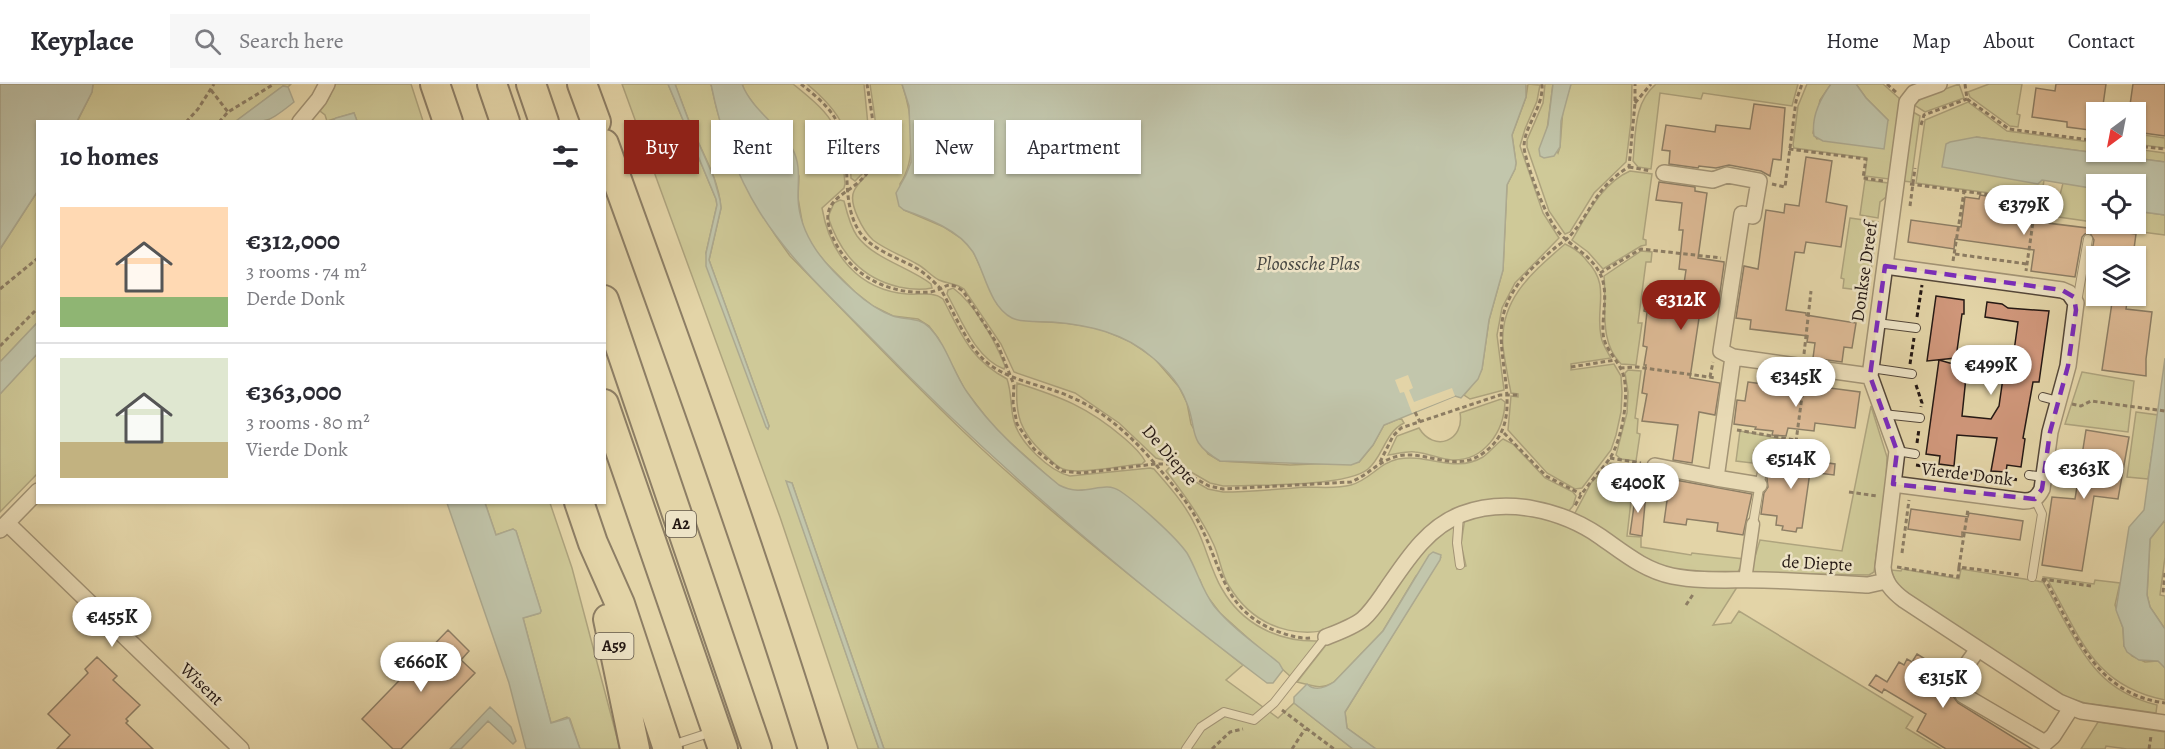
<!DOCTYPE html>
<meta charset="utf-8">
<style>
:root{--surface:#fff;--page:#f7f7f7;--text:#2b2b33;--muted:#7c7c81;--line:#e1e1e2;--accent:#8f2418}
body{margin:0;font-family:Alegreya,serif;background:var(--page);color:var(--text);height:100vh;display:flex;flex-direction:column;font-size:22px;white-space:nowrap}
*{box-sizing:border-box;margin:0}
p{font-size:20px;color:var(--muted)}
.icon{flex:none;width:33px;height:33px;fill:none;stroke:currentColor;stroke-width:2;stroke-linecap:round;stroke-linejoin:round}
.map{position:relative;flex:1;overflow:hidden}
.drawer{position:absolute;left:36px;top:36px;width:570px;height:384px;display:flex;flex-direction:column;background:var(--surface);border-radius:0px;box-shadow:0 2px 4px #0004}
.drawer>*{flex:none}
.top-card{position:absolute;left:624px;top:36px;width:570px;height:54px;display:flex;gap:12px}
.needle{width:39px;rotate:212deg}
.controls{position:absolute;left:2086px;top:18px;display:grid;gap:12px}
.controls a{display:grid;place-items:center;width:60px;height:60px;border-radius:0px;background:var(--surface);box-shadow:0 2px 4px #0004;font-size:30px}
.price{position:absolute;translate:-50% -51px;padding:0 14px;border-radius:21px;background:#fff;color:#222;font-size:20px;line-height:39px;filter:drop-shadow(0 2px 3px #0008)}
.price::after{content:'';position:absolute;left:50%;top:36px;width:18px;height:14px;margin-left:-9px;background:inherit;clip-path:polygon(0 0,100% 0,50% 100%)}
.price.on{background:var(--accent);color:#fff}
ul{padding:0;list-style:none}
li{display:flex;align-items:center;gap:18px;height:150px;padding:0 24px}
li+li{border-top:2px solid var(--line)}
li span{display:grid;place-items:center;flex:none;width:168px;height:120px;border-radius:0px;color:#555}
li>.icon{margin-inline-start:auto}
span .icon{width:72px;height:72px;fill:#fffc;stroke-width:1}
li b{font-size:26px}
h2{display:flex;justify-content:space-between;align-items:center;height:72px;padding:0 24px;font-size:26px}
.chip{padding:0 21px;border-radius:0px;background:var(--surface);box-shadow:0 2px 4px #0004;font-size:21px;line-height:54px}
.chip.on{background:var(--accent);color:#fff}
header{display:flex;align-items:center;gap:36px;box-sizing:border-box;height:84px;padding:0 30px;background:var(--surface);border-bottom:2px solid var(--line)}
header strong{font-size:28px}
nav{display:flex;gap:33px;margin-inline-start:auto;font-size:21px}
.search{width:420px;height:54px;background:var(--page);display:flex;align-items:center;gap:15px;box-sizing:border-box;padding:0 21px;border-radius:0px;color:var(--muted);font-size:22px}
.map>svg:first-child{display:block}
</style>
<header>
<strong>Keyplace</strong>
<div class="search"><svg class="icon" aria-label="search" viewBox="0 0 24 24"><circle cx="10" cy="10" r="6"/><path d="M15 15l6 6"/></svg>Search here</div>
<nav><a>Home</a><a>Map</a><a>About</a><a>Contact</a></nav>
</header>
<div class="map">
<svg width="2165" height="665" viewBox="0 0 2165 665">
<rect width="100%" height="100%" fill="#e3d4a7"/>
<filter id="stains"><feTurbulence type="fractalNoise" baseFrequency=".00333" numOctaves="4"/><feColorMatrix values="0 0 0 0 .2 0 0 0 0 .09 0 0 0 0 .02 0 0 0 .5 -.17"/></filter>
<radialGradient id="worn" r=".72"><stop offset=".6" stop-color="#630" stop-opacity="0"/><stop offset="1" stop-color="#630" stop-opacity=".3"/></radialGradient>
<path fill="#b6bc85" stroke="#6d6a4c" stroke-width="1.5" d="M93,0H291L288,3L283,2L236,37L77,38L92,8Z
M334,0H411L423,37H357L354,29L327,37L325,31L320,27L330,12Z
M622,0H668L716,115L717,121L706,169L768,344L769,342L709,176L721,124C719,98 705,73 694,49C687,33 681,16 675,0H711C724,66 750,118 790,172C854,237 916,304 983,366C1065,442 1155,511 1243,581L1226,596L1278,634L1294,619L1353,665H884L792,399L787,398L879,665H858L780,433Z
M742,0H793C838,36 840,43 845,100L844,104L822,124C830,170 858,206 907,210C919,211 933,207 943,215C962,251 970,275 1007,295C1012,309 1010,323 1014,337C1019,358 1049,387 1070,392L1150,384L1154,385C1169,402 1185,420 1195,441C1206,461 1210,485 1222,505C1242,540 1278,558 1318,557L1291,593L1220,529L1204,508L1200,496L1089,406L1069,407L1059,402L996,346L965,306L938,254L929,242L918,235L893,232L873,222L855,208L824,177L810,159L803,143L798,114L799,92L784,53L758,26L745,8Z
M807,0H864L871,72L866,86L855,97L851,94C849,46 844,31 807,0Z
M870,0H902C912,29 918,74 900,100L904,126L944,143L961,154L973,167L997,220L1030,237L1065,239L1098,244L1129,257L1154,274L1179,303L1187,319L1191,340L1208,370L1220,377L1290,381L1359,378L1373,361L1384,341L1401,334L1404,339C1385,348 1383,373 1368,385C1347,403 1254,401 1223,402L1210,399L1184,384L1170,378L1156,374L1119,339L1075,309L1014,288L1001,260L964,205C956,199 948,200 939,196C931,192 925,184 917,180C903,172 886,166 873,156C863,147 848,119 854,107C860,94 874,89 876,73C879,50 873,23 870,0Z
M1528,0L1540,1L1537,17L1525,45L1520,62L1543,129L1559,154L1515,199L1502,224L1497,251L1504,306L1470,315L1464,311L1477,295L1482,285L1489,236L1503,186L1507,101L1515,85L1516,79L1512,51L1526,13Z
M1545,0H1553L1547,46L1558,69L1560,63L1563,24L1571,0H1632L1631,38L1626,78L1594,109L1570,148L1565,150L1549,127L1527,63V56L1543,19Z
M1656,0H1798L1792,22L1703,9L1701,15L1660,9L1651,85L1638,83L1633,77C1636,49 1633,20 1656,0Z
M1807,0H1831L1820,16L1813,49L1817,55L1888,36L1866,14L1856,0H1883L1900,15L1889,95L1865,92L1867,74L1794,64L1793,61L1798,22Z
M1959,0L1964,14L1925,28L1914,21L1923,13Z
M1989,0H2022L2017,30L2020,31L2018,43L2010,42L1970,13L1968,8Z
M1968,18L2007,47L2097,59V68H2136V65L2165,69V78L1976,53L2044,96L2041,116L1916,99L1925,36Z
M1913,28L1920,32L1911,98L1903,97Z
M2136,50L2165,54V64L2136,60Z
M1630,87L1652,90L1643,155L1646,156V161L1641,162L1603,185L1588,168L1572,156C1587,131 1602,99 1630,87Z
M1865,96L1888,99L1886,113L1880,118L1878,134L1860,131Z
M2063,99L2096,104L2097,140H2136V127L2165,131V151L2095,142L2086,137L2038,130L2039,118L2058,119Z
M37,108V239L0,278V165Z
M840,116L844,117C847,129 850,142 857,152C874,175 909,183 931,200L932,204C922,206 909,205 899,203C861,194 840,169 828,133L834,119Z
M1850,134L1878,138L1868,207L1843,204L1844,195L1841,194Z
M1565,160C1574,164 1581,169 1587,177C1611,202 1595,223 1601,252C1602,260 1607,267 1611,274L1571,280V286L1614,280L1621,292L1622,308L1621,328L1616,351L1611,366L1582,404L1575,405L1547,389L1508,346L1511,312L1518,313V310L1511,309C1508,294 1505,278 1503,263C1499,215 1533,188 1565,160Z
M1641,167L1652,168L1651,178H1646L1638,239H1642L1636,281L1621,280C1598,257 1607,222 1604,192Z
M953,204C975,220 995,257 1005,282L1004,285C975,274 961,235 947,210L948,206Z
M37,270V390L0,428V310Z
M1628,286L1641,287L1635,334L1638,335L1637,349L1640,350L1636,377L1621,375L1616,371L1627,329L1628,308L1625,289Z
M2082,288L2134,297L2128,348L2065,340Z
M1017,299C1061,313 1088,323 1124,354C1131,360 1141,369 1145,377L1142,380C1124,381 1078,391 1063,385C1055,382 1050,375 1044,370C1020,348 1015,331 1017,299Z
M1501,315L1505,318C1504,348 1484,377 1452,376C1439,375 1428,369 1415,368C1406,367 1397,370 1388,371L1397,352L1419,344C1434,369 1465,357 1460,329Z
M1871,322L1887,373L1886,397L1874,488L1869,491L1750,489L1760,456L1842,467Z
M2136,328L2158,331L2148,395L2127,393Z
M1740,347L1791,357L1790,371L1754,366L1752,379L1736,377Z
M1503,355L1513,360L1545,394L1573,408L1576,412L1573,422L1567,429L1457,427C1434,452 1411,476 1388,501C1379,510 1370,524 1360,531C1314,562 1258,550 1229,502C1221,490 1220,473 1213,459C1201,433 1184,410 1166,387L1170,383L1208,405L1223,408C1251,408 1278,405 1306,403C1321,403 1336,405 1351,401C1370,396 1379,379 1398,375C1428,369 1454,390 1483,373C1490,368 1496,360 1503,355Z
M1610,379L1635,382L1627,452L1641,453V463L1691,471L1692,469L1744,475L1737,490L1692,491L1656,483L1576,433L1575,429L1591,399Z
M485,419H550L572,484L620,665H580L570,635L567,633L551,639L523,534L540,529L541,527L516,447L513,445L496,451Z
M1502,426L1569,438L1637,482L1739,500L1713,541L1731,539L1739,527L1913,633L1906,644L1941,665H1376L1347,644L1345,628L1441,473L1416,492L1383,547L1334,598C1320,607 1312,601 1297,598L1326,561L1414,474L1455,438L1453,459L1457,485L1466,482L1461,460L1465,434Z
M2165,436V473L2160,511L2165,512V545L2150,523L2147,511L2150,455Z
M1902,485L1959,495L1961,485L2043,498C2049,507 2054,517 2059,527C2085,574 2101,607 2157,621L2156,629L2085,619L2063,612L1905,508L1896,498L1891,486L1901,487Z
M2044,493L2094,500L2095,496L2120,499L2115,521L2123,544L2124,562L2132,572L2145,578L2158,577L2162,579L2165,584V616C2094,602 2081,555 2049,498Z
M2098,638L2165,648V665H2127L2106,662L2105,665H2081Z"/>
<path fill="#99b6b2" stroke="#6a7773" stroke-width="1.5" d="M0,0H93L92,8L77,37L38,38L37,108L0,165Z
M668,0H675L688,35L714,94L720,116L721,124L709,176L769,342L768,345L766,343L706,182V169L717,121L716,115Z
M711,0H742C752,26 778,40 792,64C801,80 798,96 798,113C799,153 826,182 854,207C865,217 879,227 893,232C906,236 920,233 930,244C947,262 953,288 967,308C992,345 1025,373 1059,401C1085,415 1102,395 1120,407C1138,419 1175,452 1187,469C1197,486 1202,506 1214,522C1232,544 1257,561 1279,579L1283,586L1273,599H1267C1129,495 996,383 876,259C835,217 790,177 759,127C735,88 720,45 711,0Z
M902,0H1526V13L1512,51L1516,79L1515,85L1507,101L1503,186L1489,236L1482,285L1478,295L1461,314L1455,312L1384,341L1373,361L1359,378L1351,381L1220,377C1185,356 1199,347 1186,317C1180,301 1166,285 1153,274C1125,249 1089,241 1052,238C1041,237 1022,239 1012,234C989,222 985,188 973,168C959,146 927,134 904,126L899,122L896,109L906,91L911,78L909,22Z
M1553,0H1571L1561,37L1560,63L1554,72L1544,74L1540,72L1539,65L1548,41Z
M1831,0H1856L1866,14L1888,36L1884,65L1823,57L1814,52C1811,33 1820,15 1831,0Z
M283,2L288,3L294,18C268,39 269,38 236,37Z
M354,29L357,37H332L336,34Z
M1976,53L2165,78V131L2136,127V100H2097V105L2042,96L2038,100L1942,83L1946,60L1950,58Z
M37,239V270L0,310V278Z
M2165,274V436L2150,455L2147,511L2150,523L2165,545V584L2158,577L2139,576L2127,568L2124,562L2123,544L2116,526L2129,443L2144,426Z
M786,397L792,399L884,665H879Z
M447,419H485L496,451L513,445L516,447L541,527L540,529L523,534L551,639L569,634L580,665H526L509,599Z
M1433,468L1441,471L1440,476L1345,628L1347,644L1376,665H1353L1294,619V613L1307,600C1315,608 1325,604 1334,598L1383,547L1429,471Z
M490,623L511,643L516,657L513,660L488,637L461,665H450Z"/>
<path fill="#e3d4a7" d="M1408,291L1413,304L1409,306L1414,318L1452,304L1455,312L1412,329L1404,308L1400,309L1395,296Z"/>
<path fill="#d0977b" stroke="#241814" stroke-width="1.5" d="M2056,0H2106L2102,28H2097V47L2067,43V38L2032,33L2036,4L2055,7Z
M2133,0H2165V52L2136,48V28H2129Z
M1754,20L1785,24L1781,76L1773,75L1770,92L1761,87L1729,81L1716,84L1699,82L1698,84L1669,80L1670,67L1662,66L1666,41L1715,48L1716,41L1750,45Z
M1806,73L1832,77L1826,118L1847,122L1841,163L1806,158L1804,169L1795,168L1786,226L1806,229V231L1856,239L1852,264L1844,263L1842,278L1813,274L1815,259L1807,258L1808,252L1750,245L1751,236L1736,234L1744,182L1758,185L1766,126L1784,129L1785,120L1799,122Z
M1659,98L1695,103V107L1707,109L1698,174L1724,178V180L1718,223L1701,221L1690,294L1720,299L1715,331L1699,328L1692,379L1673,376L1678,341L1642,337L1647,310L1642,309L1646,281H1644L1647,263L1643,262L1647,228L1644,227L1647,208L1682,213L1686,186L1679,185L1683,146H1679L1682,119L1656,116Z
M1980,111L2019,117L2018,120L2033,122L2031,137L2136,150L2133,172H2097V195L2087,194L2094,156L2090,149L2085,150L2082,153L2075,193L2031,187L2034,166L1955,155L1954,165L1908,158L1911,136L1961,143L1965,113L1979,115Z
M1936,212L1964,216V230H1962L1956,274L1927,277Z
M2113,212H2128L2126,225L2152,228L2146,275V292L2102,286Z
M1987,218L2002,220L2008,224L2049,227L2039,298H2033L2023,354L2025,355L2021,383L2007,381L2006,388L1991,387L1997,354L1957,351L1954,382L1939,380L1940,372L1926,370L1939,276L1964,283L1966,293L1962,332L1991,335L1999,322L2003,294L2016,296L2020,266L2014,267L2018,238L1985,233Z
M1748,298L1814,307L1815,302L1860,308L1855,344L1815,339L1814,347L1788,344L1786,352L1772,351L1773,347L1755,345L1756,343L1734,340L1737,316L1745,317Z
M2086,346L2129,353L2118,415L2094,412L2082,487L2042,481L2052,413L2075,415Z
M1786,373L1835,380L1834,391L1810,388L1802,444H1797L1796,448L1782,446L1783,442L1776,441L1777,432L1761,430L1764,409L1768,403L1767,395L1769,379L1784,381Z
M1670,395L1752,410L1743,451L1717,447L1718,439L1687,435L1686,441L1664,438Z
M1636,408L1646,409L1642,452L1630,450Z
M1911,425L1968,433L1969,429L2023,437L2020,456L1962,448V453L1908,445Z
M448,546L469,567L461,576L475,589L401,665H393L362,635Z
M1917,570L1949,590L1940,604L1953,612L1958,619L2032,665H1946L1917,647L1926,630L1884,605L1882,609L1869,601L1876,591L1887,598L1899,578L1904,581L1907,575L1912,578Z
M97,573L117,592L113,596L140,621L126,635L128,637L126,639L153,665H57L70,651L48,630L88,589L85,585Z"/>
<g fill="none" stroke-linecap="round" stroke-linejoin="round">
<g stroke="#544739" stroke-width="10">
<path id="service" d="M2077,218L2088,155
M1877,239L1916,244
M1871,284L1912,290
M2043,313L2058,317
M1883,330L1920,334
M1897,367L1915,370
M2029,391L2044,393
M1459,431L1457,459L1460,481
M1753,440L1765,369
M2032,493L2042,430L2035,415
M672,661L712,648
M1186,665L1201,643L1224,628L1254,636L1274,619L1326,553"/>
</g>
<g stroke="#544739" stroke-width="15">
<path id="pedestrian" d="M1745,496L1753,440"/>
</g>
<g stroke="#544739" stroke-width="18">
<path id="minor" d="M1939,0L1914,9L1907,18L1870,292L1897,367L1883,483C1884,498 1892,507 1904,516L2059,618L2081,627L2165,639
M300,38L319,15L327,0
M1664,89L1713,96L1727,91L1759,97L1753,132L1742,130L1721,267L1733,273L1716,394
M1885,182L2062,206L2069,209L2076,219L2068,282L2050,348L2042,405C2038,413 2034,417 2024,417L1893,400
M1733,273L1870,292
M1655,382L1716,394L1759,401
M7,439L241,665
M0,446L38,407
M1326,553C1339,548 1353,543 1363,535C1372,527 1379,516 1386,506C1406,477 1427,443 1462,430C1508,413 1562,426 1601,453C1624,469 1644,486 1672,492C1702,498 1734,495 1764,496C1799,497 1833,499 1868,501L1886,497
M1978,565L1958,593L1963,611L2045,659L2053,652L2071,624"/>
</g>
<g stroke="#241814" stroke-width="32">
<path id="motorway" d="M435,0L448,38
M492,0L505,38
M531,0L544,38
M582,0L596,38
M604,60C677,261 750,462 813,665
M604,216L757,665
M604,320L723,665
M579,418L593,459L620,520L668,665
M608,535L635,665"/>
</g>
<path stroke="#241814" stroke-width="3" stroke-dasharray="4.5 3" stroke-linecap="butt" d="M801,0C813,10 828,21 836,36C855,70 838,113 859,147C871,166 897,173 916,184C925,189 933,197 940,204C953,226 965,257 982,274C1006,298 1044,300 1073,314C1106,328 1134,355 1157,382C1172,400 1189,419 1200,441C1223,486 1223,525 1276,547C1288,551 1299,555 1311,554
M867,0C870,20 878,58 873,77C861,115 809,106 835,158C853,193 890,211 930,208C946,206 946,194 963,207L998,261L1014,301L1013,319L1017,340L1034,365L1062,387L1082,389L1155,380H1169L1209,402L1223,405L1351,398C1370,390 1378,377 1398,372C1427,366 1454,389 1482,370C1532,336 1489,273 1505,225C1514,198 1535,181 1556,163C1561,159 1566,156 1570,152C1593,126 1595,103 1629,83L1635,19V0
M1542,0C1544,26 1519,47 1525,69C1530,90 1544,128 1556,145C1568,161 1588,169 1598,186C1610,204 1602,229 1603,249C1604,265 1618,275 1623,290C1630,310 1622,356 1610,374C1598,391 1584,403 1575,422
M1887,0L1897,9
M1965,0L1967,15L2009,45L2097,57
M211,6L228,28
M1635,19L1651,0
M186,38L198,25L214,0
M219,38L228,28L274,0
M1921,41L1924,31L1967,15
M2136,62L2165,65
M1789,65L1866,75L1863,94L1883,97
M1629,83L1651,87
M1772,100L1785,103L1796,17L1802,0
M1910,100L2036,117L2026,187
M1910,122L1915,84
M1955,170L2027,180
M1953,177L1964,108
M1600,189L1641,165L1721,174
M0,205L38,174
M1917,233L1922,201
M0,262L38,224
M1804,270L1811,207
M1910,280L1914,254
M1571,283L1615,276
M1620,284L1637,283L1716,294
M1710,293L1713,278
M1916,301L1922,319L1921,323
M2072,320L2081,322L2091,317L2165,327
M1415,328L1420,338
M1737,346L1795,356
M1504,349L1546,392L1581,410
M1917,359L1919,345
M1774,370L1811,375
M1794,373L1804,297
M1610,374L1641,379
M1380,378L1393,352L1401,344L1500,311H1518
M1916,381L2019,396
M1849,408L1877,412
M1902,469L1909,416
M1897,483L1958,493L1959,483L2020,491
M1959,483L1968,425
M2165,489L2163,509H2165
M2042,495L2047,499C2076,552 2097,610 2165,619
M2042,495L2091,502
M1686,521L1694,509
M1282,626L1334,665
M1212,665L1230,648L1243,645
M1292,665L1305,645
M2149,665L2151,652"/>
<use href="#service" stroke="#ede3c6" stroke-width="8"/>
<use href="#pedestrian" stroke="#ede3c6" stroke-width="12"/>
<use href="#minor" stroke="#ede3c6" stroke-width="15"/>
<use href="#motorway" stroke="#e3d4a7" stroke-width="28"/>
</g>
<path d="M0 0H2165V665H0ZM1885,182L2062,206L2074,213L2076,226L2068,282L2050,348L2042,405L2035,415L1893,400L1897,367L1870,292Z" fill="#e3d4a7" fill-opacity=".55" fill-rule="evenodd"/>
<path fill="none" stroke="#7b2cbf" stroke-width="4.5" stroke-dasharray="12 8" stroke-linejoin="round" d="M1885,182L2062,206L2074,213L2076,226L2068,282L2050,348L2042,405L2035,415L1893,400L1897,367L1870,292Z"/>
<g text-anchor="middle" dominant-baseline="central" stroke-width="5" stroke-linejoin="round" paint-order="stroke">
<g fill="#ede3c6" stroke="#605549" stroke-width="1.5">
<rect x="666" y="427" width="30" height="26" rx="4.5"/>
<rect x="594.5" y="549" width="39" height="26" rx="4.5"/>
</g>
<g font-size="16" font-weight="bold" fill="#241814">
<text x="681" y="440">A2</text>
<text x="614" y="562">A59</text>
</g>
<g font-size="18" fill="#241814" stroke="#ede3c6">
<text transform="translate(1864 188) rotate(-82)">Donkse Dreef</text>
<text transform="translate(1170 371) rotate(49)">De Diepte</text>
<text transform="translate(1967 390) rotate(7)">Vierde Donk</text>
<text transform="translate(1817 479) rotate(3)">de Diepte</text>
<text transform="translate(202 600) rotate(44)">Wisent</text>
</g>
<g font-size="20" font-style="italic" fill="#474743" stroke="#ede3c6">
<text x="1308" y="179">Ploossche Plas</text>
</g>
</g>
<rect width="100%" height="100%" filter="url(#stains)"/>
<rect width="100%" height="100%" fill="url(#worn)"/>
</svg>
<div class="controls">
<a><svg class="needle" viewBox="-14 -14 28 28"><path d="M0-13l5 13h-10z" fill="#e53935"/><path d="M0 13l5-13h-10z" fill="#7c7c81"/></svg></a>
<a><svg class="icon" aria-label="locate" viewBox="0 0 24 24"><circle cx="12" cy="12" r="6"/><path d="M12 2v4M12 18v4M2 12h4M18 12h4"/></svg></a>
<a><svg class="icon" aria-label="layers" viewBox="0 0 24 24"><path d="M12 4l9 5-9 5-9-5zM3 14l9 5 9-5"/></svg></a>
</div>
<b class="price" style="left:2024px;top:152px">€379K</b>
<b class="price on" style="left:1681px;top:247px">€312K</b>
<b class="price" style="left:1991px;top:312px">€499K</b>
<b class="price" style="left:1796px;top:324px">€345K</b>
<b class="price" style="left:1791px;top:406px">€514K</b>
<b class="price" style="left:2084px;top:416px">€363K</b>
<b class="price" style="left:1638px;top:430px">€400K</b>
<b class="price" style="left:112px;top:564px">€455K</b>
<b class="price" style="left:421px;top:609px">€660K</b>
<b class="price" style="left:1943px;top:625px">€315K</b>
<div class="top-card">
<a class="chip on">Buy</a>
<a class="chip">Rent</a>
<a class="chip">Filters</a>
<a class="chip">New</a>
<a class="chip">Apartment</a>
</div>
<section class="drawer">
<h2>10 homes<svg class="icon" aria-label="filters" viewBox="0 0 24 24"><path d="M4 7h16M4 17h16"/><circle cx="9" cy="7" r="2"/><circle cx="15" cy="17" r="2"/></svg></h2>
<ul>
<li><span style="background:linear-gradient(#ffd9b3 75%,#8fb573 0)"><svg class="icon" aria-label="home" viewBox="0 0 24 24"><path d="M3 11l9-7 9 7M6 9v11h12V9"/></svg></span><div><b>€312,000</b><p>3 rooms · 74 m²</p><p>Derde Donk</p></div></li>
<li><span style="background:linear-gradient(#dfe7d0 70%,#c2b280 0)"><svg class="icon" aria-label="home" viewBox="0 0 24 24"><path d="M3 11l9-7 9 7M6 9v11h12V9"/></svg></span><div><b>€363,000</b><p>3 rooms · 80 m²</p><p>Vierde Donk</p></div></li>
</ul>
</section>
</div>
